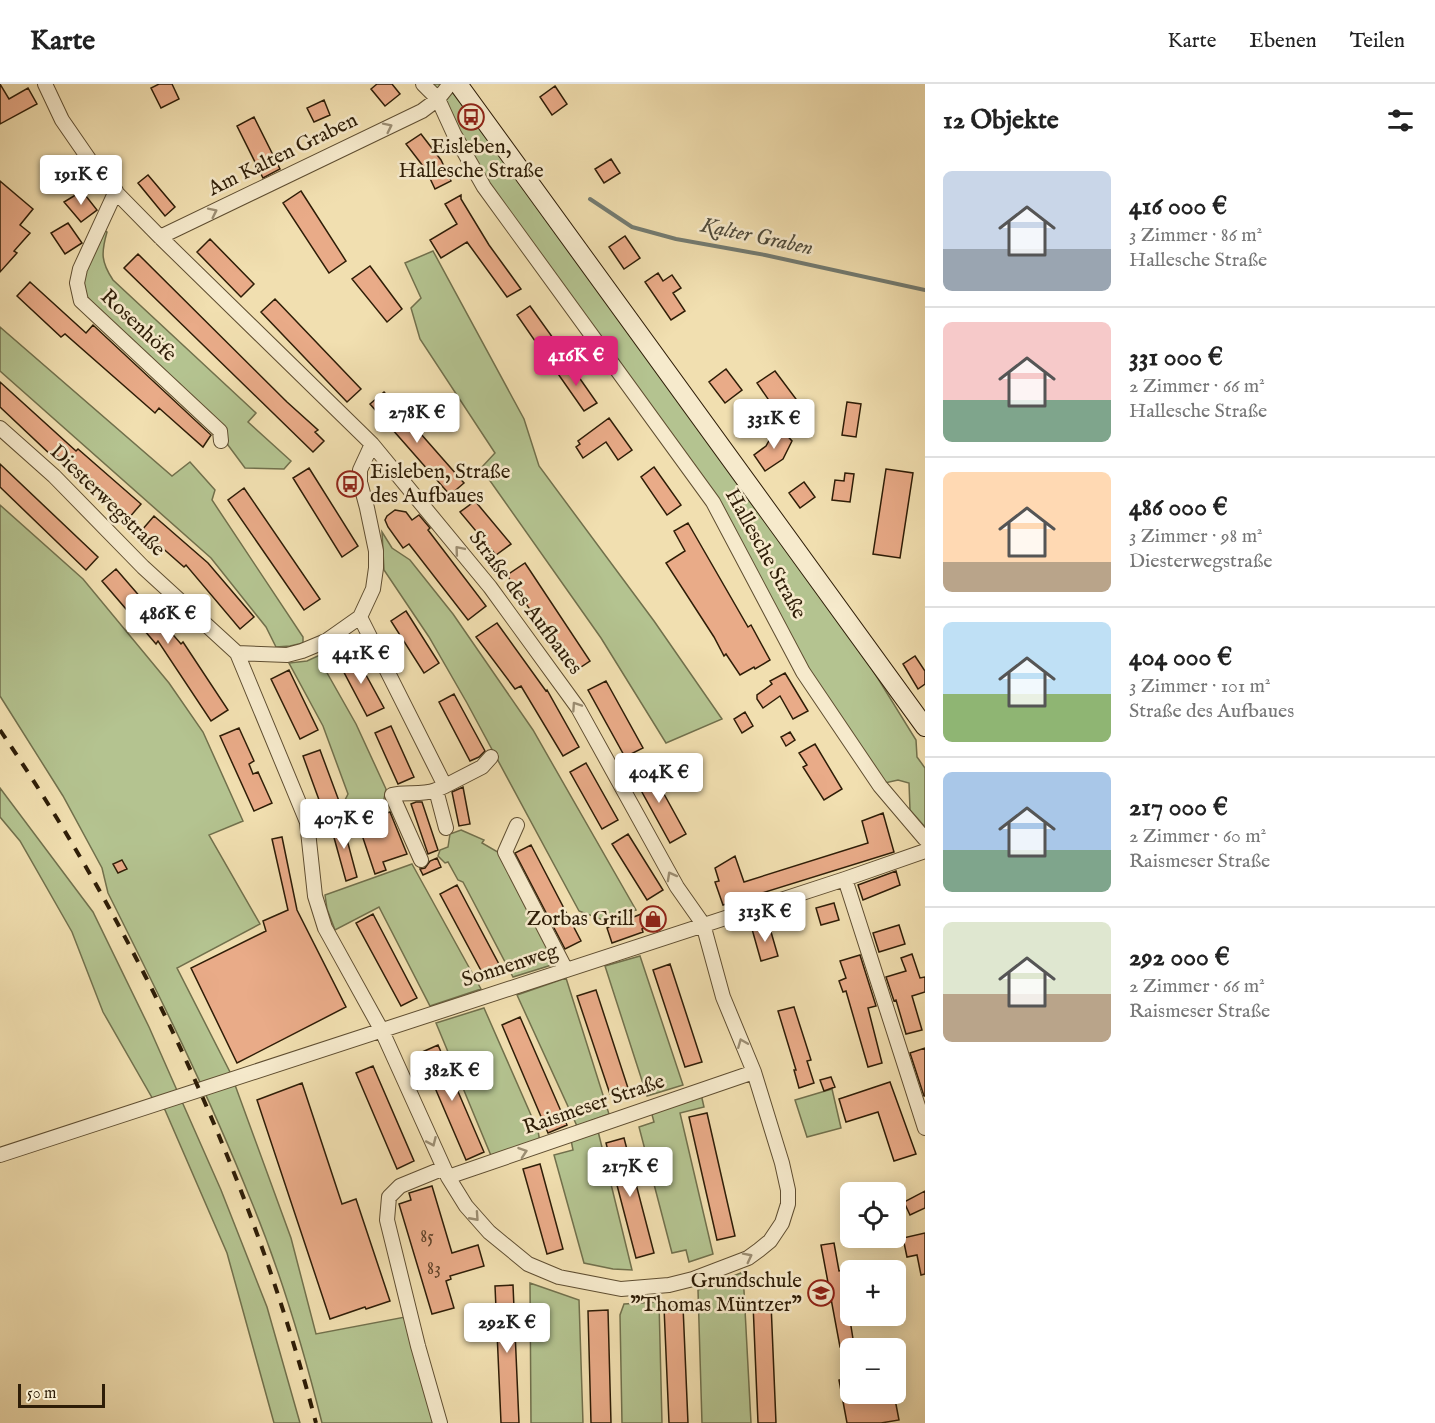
<!DOCTYPE html>
<html lang="de">
<meta charset="utf-8">
<style>
:root{--surface:#fff;--page:#f2f2f2;--text:#222;--muted:#767676;--line:#e0e0e0;--accent:#db2777}
body{margin:0;font-family:"IM FELL English",serif;background:var(--page);color:var(--text);height:100vh;display:flex;flex-direction:column;font-size:22px;white-space:nowrap}
*{box-sizing:border-box;margin:0}
p{font-size:20px;color:var(--muted)}
.icon{flex:none;width:33px;height:33px;fill:none;stroke:currentColor;stroke-width:2;stroke-linecap:round;stroke-linejoin:round}
.map{position:relative;flex:1;overflow:hidden}
.panel{display:flex;flex-direction:column;background:var(--surface);width:510px}
.panel>*{flex:none}
.fabs{position:absolute;left:840px;top:1098px;display:grid;gap:12px}
.fabs a{display:grid;place-items:center;width:66px;height:66px;border-radius:9px;background:var(--surface);box-shadow:0 3px 15px #0003;font-size:30px}
.scale{position:absolute;left:18px;bottom:15px;width:87px;box-sizing:border-box;padding-left:6px;border:3px solid #2e1d07;border-top:0;font-size:16px;line-height:21px;white-space:nowrap;color:#2e1d07;-webkit-text-stroke:4px #f6eacc;paint-order:stroke}
.price{position:absolute;translate:-50% -51px;padding:0 14px;border-radius:6px;background:#fff;color:#222;font-size:20px;line-height:39px;filter:drop-shadow(0 2px 3px #0008)}
.price::after{content:'';position:absolute;left:50%;top:36px;width:18px;height:14px;margin-left:-9px;background:inherit;clip-path:polygon(0 0,100% 0,50% 100%)}
.price.current{background:var(--accent);color:#fff}
ul{padding:0;list-style:none}
li{display:flex;align-items:center;gap:18px;height:150px;padding:0 18px}
li+li{border-top:2px solid var(--line)}
li span{display:grid;place-items:center;flex:none;width:168px;height:120px;border-radius:9px;color:#555}
li>.icon{margin-inline-start:auto}
span .icon{width:72px;height:72px;fill:#fffc;stroke-width:1}
li b{font-size:26px}
h2{display:flex;justify-content:space-between;align-items:center;height:72px;padding:0 18px;font-size:26px}
header{display:flex;align-items:center;gap:36px;box-sizing:border-box;height:84px;padding:0 30px;background:var(--surface);border-bottom:2px solid var(--line)}
header strong{font-size:28px}
nav{display:flex;gap:33px;margin-inline-start:auto;font-size:21px}
main{display:flex;flex:1;min-height:0}
.map>svg:first-child{display:block}
</style>
<header>
<strong>Karte</strong>
<nav><a>Karte</a><a>Ebenen</a><a>Teilen</a></nav>
</header>
<main>
<div class="map">
<svg width="925" height="1339" viewBox="0 0 925 1339">
<rect width="100%" height="100%" fill="#f1dfb0"/>
<filter id="stains"><feTurbulence type="fractalNoise" baseFrequency=".00333" numOctaves="4"/><feColorMatrix values="0 0 0 0 .2 0 0 0 0 .09 0 0 0 0 .02 0 0 0 .5 -.17"/></filter>
<radialGradient id="worn" r=".72"><stop offset=".6" stop-color="#630" stop-opacity="0"/><stop offset="1" stop-color="#630" stop-opacity=".3"/></radialGradient>
<path fill="#b4c390" stroke="#71704c" stroke-width="1.5" d="M432,0H450L856,559L916,656L917,673L925,684V743L910,726L909,699L898,696L885,699L816,602L718,415L481,89Z
M103,145L107,148C101,169 101,178 113,196L256,329L248,338L291,377L284,385L245,384L225,357L94,223L84,208L83,194Z
M433,167L524,335L539,382L654,537L722,635L666,659L601,554L481,384L495,369L420,255L411,224L421,214L405,179Z
M0,243L172,392L190,378L215,406L212,416L303,553V559L290,562L276,563L266,543L211,474L0,287Z
M0,421L83,495L169,599L203,648L243,737L209,751L260,840L177,884L231,990L291,1154L316,1250L405,1233L436,1339H322C303,1263 280,1186 250,1114C208,1009 158,909 108,809L102,784L63,712L0,612Z
M382,448L392,464L410,476L453,530L533,646L636,826L603,836L579,827L467,619L429,553L384,486Z
M322,570L326,587L356,640L386,705L383,720L349,733L344,727L343,720L348,710L323,642L289,579L307,577Z
M0,704L93,828L149,943L221,1106L267,1223L300,1339H274L227,1169L165,1026L154,1017L103,928L72,848L20,757L0,733Z
M461,746L484,756L482,759L503,771L558,879L513,893L463,798L458,796L448,778L445,779L438,772L440,766L448,763L450,750Z
M412,780L481,905L430,922L379,823L335,846L327,825L325,811Z
M640,872L683,1001L647,1012L605,882Z
M566,894L609,1030L577,1042L517,911Z
M484,924L538,1047L540,1058L492,1074L436,939Z
M832,1005L841,1044L807,1053L795,1016Z
M701,1010L704,1023L680,1029L713,1170L689,1178L686,1166L672,1169L639,1043L654,1038L651,1027Z
M598,1047L632,1186L613,1185L584,1179L554,1071L573,1066L571,1056Z
M743,1188L751,1339H702L698,1206Z
M530,1199L579,1216L583,1339H531Z
M659,1218L662,1339H622L620,1231L624,1220Z"/>
<g fill="none" stroke-linecap="round" stroke-linejoin="round">
<path stroke="#737b71" stroke-width="4" d="M590,115L632,143L676,155L765,171L925,206"/>
</g>
<path fill="#e9ab88" stroke="#2e1d07" stroke-width="1.5" d="M0,0L9,15L28,4L37,20L0,40Z
M159,0H172L179,15L161,24L151,4Z
M377,0H392L400,10L385,22L371,5Z
M555,2L567,20L552,31L540,13Z
M324,16L330,31L314,38L307,24Z
M254,33L280,85L263,94L237,42Z
M421,50L441,76L451,97L435,105L426,86L406,60Z
M611,75L620,89L604,99L595,85Z
M148,91L175,123L165,132L138,99Z
M0,97L33,125L20,141L30,149L14,167L17,169L0,188Z
M82,107L97,126L81,138L64,118Z
M301,107L346,177L329,189L283,119Z
M461,111V115L489,161L521,205L507,213L467,158L441,174L430,156L457,140L445,120Z
M68,139L82,159L65,170L51,149Z
M625,152L640,174L624,185L609,163Z
M210,155L254,200L241,213L197,168Z
M138,170L287,318L318,346L315,348L324,357L313,368L124,184Z
M370,182L402,225L387,238L352,195Z
M658,189L663,197L672,191L681,204L673,209L685,227L671,236L645,198Z
M30,198L86,249L93,241L211,351L203,363L159,324L155,329L65,250L61,253L17,212Z
M275,215L361,305L347,318L261,228Z
M530,222L558,261L544,270L517,231Z
M569,279L597,319L584,327L556,287Z
M726,285L742,306L725,319L709,298Z
M775,287L796,315L777,328L757,299Z
M0,298L76,367L78,365L141,420L128,435L53,368L51,371L0,323Z
M384,308L464,399L450,411L370,320Z
M847,318L861,320L856,353L842,351Z
M609,334L632,366L618,376L606,358L583,374L576,363L580,360L578,357Z
M780,344L792,357L783,375L765,387L754,371L766,362L775,346Z
M0,380L98,473L86,486L0,403Z
M654,383L681,421L667,431L641,393Z
M309,384L358,462L342,473L293,394Z
M886,385L913,389L900,474L873,470Z
M845,389L854,390L850,418L832,416L835,396L844,397Z
M804,398L815,413L800,424L789,409Z
M244,404L320,515L304,526L228,416Z
M475,417L511,460L496,471L460,428Z
M395,426L406,428L412,436L419,431L430,444L428,446L486,522L468,536L409,460L403,464L388,443L385,436L387,432Z
M154,432L208,479L254,533L240,545L186,481L184,483L142,446Z
M688,439L748,543L751,541L770,576L755,585L754,583L740,591L726,570L724,572L714,553L666,479L685,467L674,447Z
M525,479L590,577L572,589L507,491Z
M116,485L181,560L183,558L228,626L211,637L158,557L156,560L102,497Z
M406,527L439,579L424,589L391,537Z
M497,539L546,607L547,606L579,663L563,672L521,602L515,605L476,553Z
M354,569L384,624L367,632L338,577Z
M915,572L925,587V600L918,605L903,580Z
M289,586L318,646L300,655L271,595Z
M785,589L808,627L793,635L780,612L763,624L757,615V611L772,600L770,597Z
M606,597L643,664L625,673L588,606Z
M454,610L485,667L479,673L470,677L439,618Z
M745,628L753,642L742,649L734,635Z
M391,642L414,693L398,700L375,649Z
M239,644L254,677L249,680L253,690L258,688L272,719L254,727L220,652Z
M790,648L795,656L786,662L781,653Z
M815,660L842,705L824,716L803,683L807,681L799,669Z
M320,666L339,717L322,724L303,672Z
M586,679L618,736L602,745L570,688Z
M648,681L686,750L670,759L632,690Z
M463,703L470,740L459,742L452,708Z
M416,718H422L438,766L428,770L411,720Z
M390,728L407,770L383,778L386,786L375,790L356,733L367,729L369,735Z
M883,729L894,768L723,821L715,798L719,797L715,784L735,772L744,798L868,759L862,737Z
M342,737L357,793L346,797L330,739Z
M628,750L663,806L647,816L612,760Z
M282,753L297,826L346,923L237,979L191,884L266,847L263,837L288,826L272,755Z
M531,761L581,857L565,865L515,769Z
M437,774L441,783L423,791L420,785L425,784L430,777Z
M122,776L127,785L118,789L113,780Z
M896,787L900,801L863,816L858,801Z
M457,801L501,884L484,892L440,810Z
M834,819L839,836L821,841L816,824Z
M658,823L664,836L642,845L643,848L612,859L607,844Z
M373,830L417,914L401,922L356,839Z
M769,841L778,872L761,877L752,845Z
M899,841L905,860L879,868L873,849Z
M912,870L920,894L925,893V908L912,912L922,946L906,950L896,916L894,917L886,893L906,887L901,874Z
M860,871L876,922L868,924L882,979L868,983L846,907L843,908L839,897L846,894L840,877Z
M670,880L702,978L685,983L653,886Z
M596,906L628,1004L610,1010L577,912Z
M794,923L811,976L807,977L814,999L799,1004L794,986H796L778,927Z
M520,933L567,1041L548,1049L502,941Z
M438,961L484,1068L466,1076L420,969Z
M925,964V1012H924L910,969Z
M373,982L414,1077L397,1085L356,989Z
M831,993L835,1003L824,1007L820,996Z
M890,998L916,1070L894,1077L878,1028L846,1038L839,1015Z
M302,999L342,1120L356,1115L390,1217L366,1225L365,1223L330,1235L257,1016Z
M707,1029L735,1152L717,1156L689,1033Z
M624,1054L654,1169L636,1174L606,1059Z
M540,1080L563,1165L547,1170L523,1085Z
M432,1102L452,1169L478,1161L484,1182L450,1192L451,1195L446,1197L454,1224L432,1230L399,1120L411,1116L409,1109Z
M925,1107V1124L910,1131L904,1118Z
M925,1149V1190L921,1191L917,1171L907,1173L903,1154Z
M834,1159L839,1187L850,1185V1236L854,1261L840,1263L821,1161Z
M513,1201L519,1339H501L495,1202Z
M753,1219H771L776,1339H758Z
M683,1222L688,1339H669L664,1223Z
M608,1226L611,1339H591L588,1227Z
M850,1294V1310H894L899,1336L881,1339H847L839,1296Z"/>
<g fill="none" stroke-linecap="round" stroke-linejoin="round">
<g stroke="#5f4e31" stroke-width="16">
<path id="street" d="M423,0L438,15L454,50L484,103L713,418L803,588L880,702L925,755
M116,107L80,185L77,199L81,217L220,347L221,357
M160,153L422,27L438,15L450,0
M0,344L54,392L143,483L237,569L307,738L315,812L325,844L382,947L448,1093L466,1122L489,1148L528,1180L559,1193L621,1205L669,1201L693,1195L748,1174L759,1166L770,1157L782,1139L788,1120V1106L782,1079L754,988L723,913L703,840L677,803L578,624L490,503L372,360L160,153L102,94L62,36L45,0
M360,533L445,702L436,706L446,744
M237,569L287,571L302,567L326,557L360,533L373,505L376,484V467L367,424L360,398V386L372,360
M445,702L482,683L491,673
M517,741L505,768L566,886
M421,776L392,711C406,707 420,712 436,706
M845,795L925,1044
M0,1071L845,795L925,767
M448,1093L754,988
M440,1339L418,1262L387,1136L389,1113L400,1102L444,1084"/>
</g>
<g stroke="#2e1d07" stroke-width="20">
<path id="secondary" d="M458,0L925,643"/>
</g>
<use href="#street" stroke="#f6eacc" stroke-width="14"/>
<use href="#secondary" stroke="#f6eacc" stroke-width="18"/>
<path stroke="#2e1d07" stroke-width="4" stroke-dasharray="10 10" stroke-linecap="butt" d="M0,646C143,857 251,1092 316,1339"/>
</g>
<defs><path id="oneway-chevron" d="M-2-3.5L2.5 0L-2 3.5" fill="none" stroke-width="1.6" stroke-linecap="round" stroke-linejoin="round" transform="scale(1.5)"/></defs>
<g stroke="#9c8e73">
<use href="#oneway-chevron" transform="translate(388 43) rotate(-26)"/>
<use href="#oneway-chevron" transform="translate(213 128) rotate(-26)"/>
<use href="#oneway-chevron" transform="translate(459 466) rotate(-130)"/>
<use href="#oneway-chevron" transform="translate(576 622) rotate(-124)"/>
<use href="#oneway-chevron" transform="translate(671 792) rotate(-119)"/>
<use href="#oneway-chevron" transform="translate(742 959) rotate(-112)"/>
<use href="#oneway-chevron" transform="translate(432 1058) rotate(66)"/>
<use href="#oneway-chevron" transform="translate(523 1068) rotate(-19)"/>
<use href="#oneway-chevron" transform="translate(475 1133) rotate(48)"/>
<use href="#oneway-chevron" transform="translate(748 1173) rotate(-27)"/>
</g>
<defs>
<g id="bus-ring" transform="scale(1.35)"><circle r="9.5" fill="#f6eacc" stroke="#8f2418" stroke-width="1.5"/><path d="M-5-6H5V4H4V6H2V4H-2V6H-4V4H-5ZM-3.5-4V0h7V-4ZM-3.5 1.2v1.5H-2V1.2ZM2 1.2v1.5H3.5V1.2Z" fill="#8f2418"/></g>
<g id="shop-ring" transform="scale(1.35)"><circle r="9.5" fill="#f6eacc" stroke="#8f2418" stroke-width="1.5"/><path d="M-5-2.5h2.3a2.7 3.5 0 0 1 5.4 0H5L5.5 6h-11ZM-1.5-2.5h3a1.5 2.3 0 0 0-3 0Z" fill="#8f2418"/></g>
<g id="school-ring" transform="scale(1.35)"><circle r="9.5" fill="#f6eacc" stroke="#8f2418" stroke-width="1.5"/><path d="M0-5L7-2L0 1L-7-2ZM-4 1L0 2.5L4 1V4Q0 6-4 4Z" fill="#8f2418"/></g>
</defs>
<g fill-rule="evenodd">
<use href="#bus-ring" x="471" y="33"/>
<use href="#bus-ring" x="350" y="400"/>
<use href="#shop-ring" x="653" y="835"/>
<use href="#school-ring" x="821" y="1209"/>
</g>
<g text-anchor="middle" dominant-baseline="central" stroke-width="5" stroke-linejoin="round" paint-order="stroke">
<g font-size="18" fill="#5d4027">
<text x="427" y="1153">85</text>
<text x="434" y="1185">83</text>
</g>
<g font-size="21" fill="#2e1d07" stroke="#f6eacc" text-anchor="end">
<text x="471" y="63" text-anchor="middle">Eisleben,<tspan x="471" dy="24">Hallesche Straße</tspan></text>
<text x="370" y="388" text-anchor="start">Eisleben, Straße<tspan x="370" dy="24">des Aufbaues</tspan></text>
<text x="634" y="835">Zorbas Grill</text>
<text x="802" y="1197">Grundschule<tspan x="802" dy="24">"Thomas Müntzer"</tspan></text>
</g>
<g font-size="21" fill="#2e1d07" stroke="#f6eacc">
<text transform="translate(283 71) rotate(-26)">Am Kalten Graben</text>
<text transform="translate(138 242) rotate(43)">Rosenhöfe</text>
<text transform="translate(107 417) rotate(44)">Diesterwegstraße</text>
<text transform="translate(765 470) rotate(61)">Hallesche Straße</text>
<text transform="translate(525 519) rotate(53)">Straße des Aufbaues</text>
<text transform="translate(510 882) rotate(-18)">Sonnenweg</text>
<text transform="translate(594 1021) rotate(-19)">Raismeser Straße</text>
</g>
<g font-size="22" font-style="italic" fill="#504c3c" stroke="#f6eacc">
<text transform="translate(757 153) rotate(12)">Kalter Graben</text>
</g>
</g>
<rect width="100%" height="100%" filter="url(#stains)"/>
<rect width="100%" height="100%" fill="url(#worn)"/>
</svg>
<div class="fabs">
<a><svg class="icon" aria-label="locate" viewBox="0 0 24 24"><circle cx="12" cy="12" r="6"/><path d="M12 2v4M12 18v4M2 12h4M18 12h4"/></svg></a>
<a>+</a>
<a>−</a>
</div>
<div class="scale">50 m</div>
<b class="price" style="left:81px;top:122px">191K €</b>
<b class="price current" style="left:576px;top:303px">416K €</b>
<b class="price" style="left:417px;top:360px">278K €</b>
<b class="price" style="left:774px;top:366px">331K €</b>
<b class="price" style="left:168px;top:561px">486K €</b>
<b class="price" style="left:361px;top:601px">441K €</b>
<b class="price" style="left:659px;top:720px">404K €</b>
<b class="price" style="left:344px;top:766px">407K €</b>
<b class="price" style="left:765px;top:859px">313K €</b>
<b class="price" style="left:452px;top:1018px">382K €</b>
<b class="price" style="left:630px;top:1114px">217K €</b>
<b class="price" style="left:507px;top:1270px">292K €</b>
</div>
<section class="panel">
<h2>12 Objekte<svg class="icon" aria-label="filters" viewBox="0 0 24 24"><path d="M4 7h16M4 17h16"/><circle cx="9" cy="7" r="2"/><circle cx="15" cy="17" r="2"/></svg></h2>
<ul>
<li><span style="background:linear-gradient(#c9d6e8 65%,#9aa5b1 0)"><svg class="icon" aria-label="home" viewBox="0 0 24 24"><path d="M3 11l9-7 9 7M6 9v11h12V9"/></svg></span><div><b>416 000 €</b><p>3 Zimmer · 86 m²</p><p>Hallesche Straße</p></div></li>
<li><span style="background:linear-gradient(#f6c9c9 65%,#7fa58c 0)"><svg class="icon" aria-label="home" viewBox="0 0 24 24"><path d="M3 11l9-7 9 7M6 9v11h12V9"/></svg></span><div><b>331 000 €</b><p>2 Zimmer · 66 m²</p><p>Hallesche Straße</p></div></li>
<li><span style="background:linear-gradient(#ffd9b3 75%,#b9a48a 0)"><svg class="icon" aria-label="home" viewBox="0 0 24 24"><path d="M3 11l9-7 9 7M6 9v11h12V9"/></svg></span><div><b>486 000 €</b><p>3 Zimmer · 98 m²</p><p>Diesterwegstraße</p></div></li>
<li><span style="background:linear-gradient(#bfe0f5 60%,#8fb573 0)"><svg class="icon" aria-label="home" viewBox="0 0 24 24"><path d="M3 11l9-7 9 7M6 9v11h12V9"/></svg></span><div><b>404 000 €</b><p>3 Zimmer · 101 m²</p><p>Straße des Aufbaues</p></div></li>
<li><span style="background:linear-gradient(#a9c7e8 65%,#7fa58c 0)"><svg class="icon" aria-label="home" viewBox="0 0 24 24"><path d="M3 11l9-7 9 7M6 9v11h12V9"/></svg></span><div><b>217 000 €</b><p>2 Zimmer · 60 m²</p><p>Raismeser Straße</p></div></li>
<li><span style="background:linear-gradient(#dfe7d0 60%,#b9a48a 0)"><svg class="icon" aria-label="home" viewBox="0 0 24 24"><path d="M3 11l9-7 9 7M6 9v11h12V9"/></svg></span><div><b>292 000 €</b><p>2 Zimmer · 66 m²</p><p>Raismeser Straße</p></div></li>
</ul>
</section>
</main>
